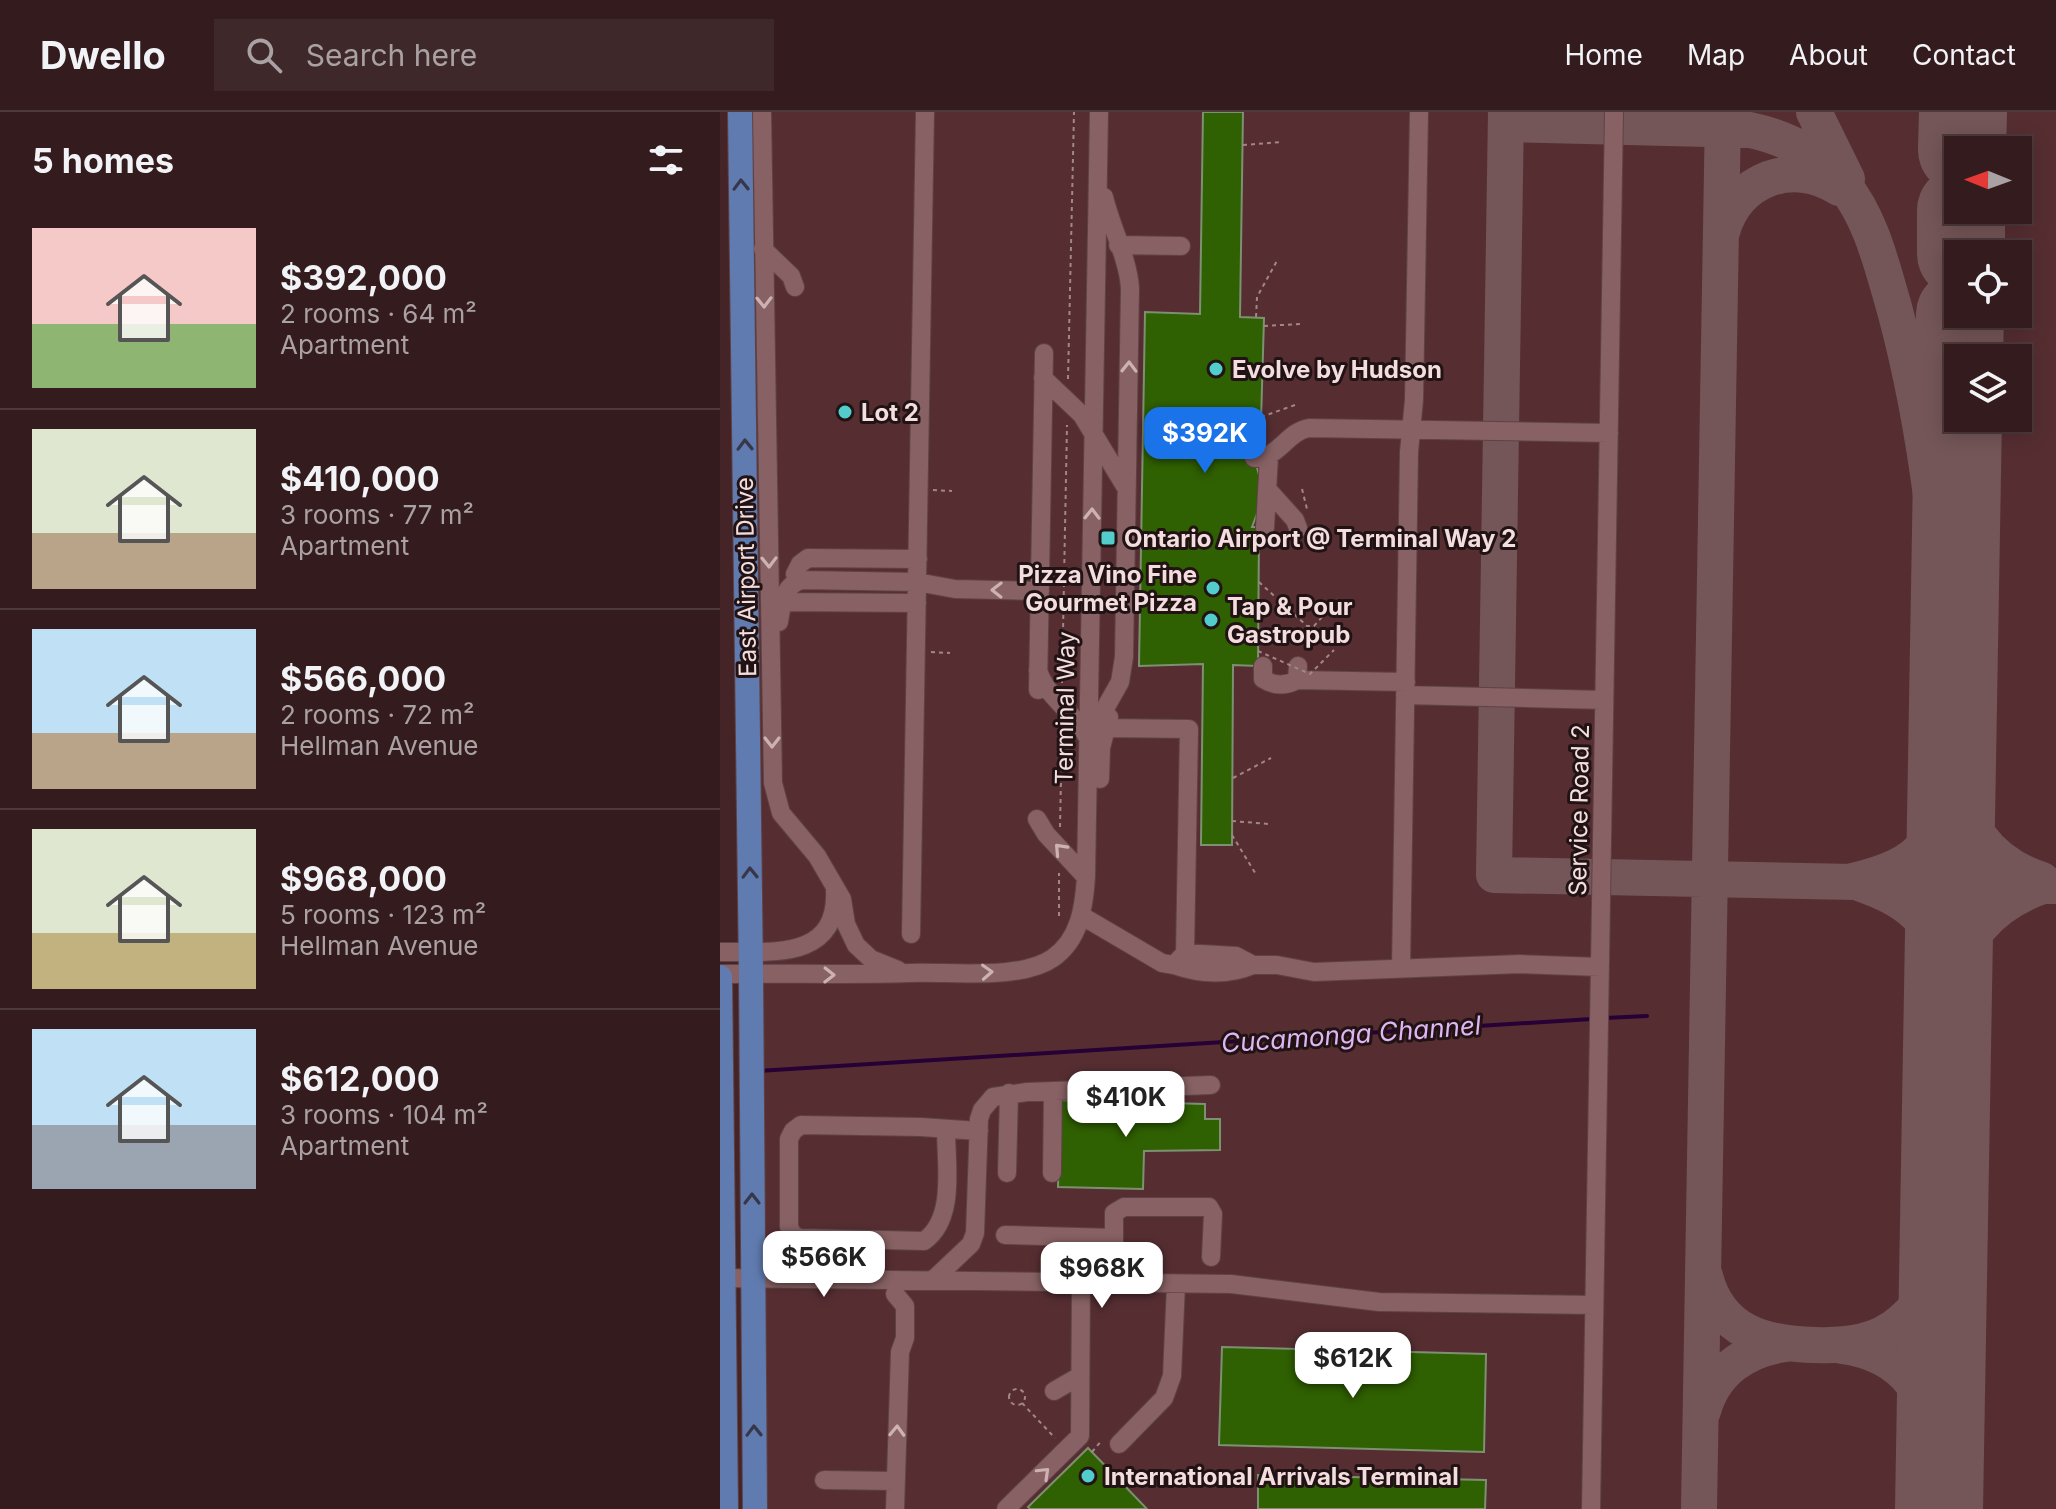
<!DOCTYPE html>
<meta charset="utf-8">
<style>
:root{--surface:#341b1d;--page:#3f282a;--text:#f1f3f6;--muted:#a9a1a4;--line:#4e393b;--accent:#1a73e8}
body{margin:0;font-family:Inter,sans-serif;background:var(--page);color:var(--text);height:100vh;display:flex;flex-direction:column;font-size:30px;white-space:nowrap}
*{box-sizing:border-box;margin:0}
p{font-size:26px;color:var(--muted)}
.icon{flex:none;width:44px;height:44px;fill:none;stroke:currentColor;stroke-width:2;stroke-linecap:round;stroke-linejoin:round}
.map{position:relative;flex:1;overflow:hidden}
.drawer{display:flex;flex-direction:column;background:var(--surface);width:720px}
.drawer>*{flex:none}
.needle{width:52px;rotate:271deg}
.tools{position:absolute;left:1224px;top:24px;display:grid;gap:16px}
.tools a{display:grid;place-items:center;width:88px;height:88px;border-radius:0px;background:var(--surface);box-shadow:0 4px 20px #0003,0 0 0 2px var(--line);font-size:40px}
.price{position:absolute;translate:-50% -68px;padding:0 18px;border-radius:16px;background:#fff;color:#222;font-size:26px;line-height:52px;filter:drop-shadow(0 2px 4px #0008)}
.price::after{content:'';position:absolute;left:50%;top:48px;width:24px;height:18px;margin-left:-12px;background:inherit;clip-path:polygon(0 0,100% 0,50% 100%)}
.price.active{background:var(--accent);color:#fff}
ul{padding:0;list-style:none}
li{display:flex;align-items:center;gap:24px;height:200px;padding:0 32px}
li+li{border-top:2px solid var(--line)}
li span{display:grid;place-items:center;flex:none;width:224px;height:160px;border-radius:0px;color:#555}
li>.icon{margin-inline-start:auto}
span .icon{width:96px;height:96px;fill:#fffc;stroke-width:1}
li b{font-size:34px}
h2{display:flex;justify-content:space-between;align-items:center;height:96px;padding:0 32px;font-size:34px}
header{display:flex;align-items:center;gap:48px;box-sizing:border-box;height:112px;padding:0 40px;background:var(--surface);border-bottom:2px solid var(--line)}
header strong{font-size:38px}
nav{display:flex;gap:44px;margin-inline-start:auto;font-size:28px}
.search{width:560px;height:72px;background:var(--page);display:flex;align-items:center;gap:20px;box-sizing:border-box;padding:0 28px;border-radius:0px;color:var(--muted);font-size:30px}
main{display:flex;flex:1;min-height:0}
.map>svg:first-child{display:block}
</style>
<header>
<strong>Dwello</strong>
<div class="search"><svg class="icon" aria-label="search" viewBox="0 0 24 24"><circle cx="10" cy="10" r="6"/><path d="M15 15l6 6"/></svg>Search here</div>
<nav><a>Home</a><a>Map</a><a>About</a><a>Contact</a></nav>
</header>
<main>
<section class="drawer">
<h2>5 homes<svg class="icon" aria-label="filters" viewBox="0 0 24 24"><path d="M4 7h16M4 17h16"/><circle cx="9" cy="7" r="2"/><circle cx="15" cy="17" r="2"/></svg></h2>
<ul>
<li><span style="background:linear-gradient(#f6c9c9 60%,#8fb573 0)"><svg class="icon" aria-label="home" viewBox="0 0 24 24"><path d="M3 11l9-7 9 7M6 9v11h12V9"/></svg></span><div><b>$392,000</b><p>2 rooms · 64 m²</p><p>Apartment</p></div></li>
<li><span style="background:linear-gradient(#dfe7d0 65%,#b9a48a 0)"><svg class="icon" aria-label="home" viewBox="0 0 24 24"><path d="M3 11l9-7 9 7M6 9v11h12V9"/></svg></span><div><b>$410,000</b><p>3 rooms · 77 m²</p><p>Apartment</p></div></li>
<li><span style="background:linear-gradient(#bfe0f5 65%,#b9a48a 0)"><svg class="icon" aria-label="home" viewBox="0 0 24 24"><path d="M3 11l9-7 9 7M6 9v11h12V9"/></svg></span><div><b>$566,000</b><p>2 rooms · 72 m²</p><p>Hellman Avenue</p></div></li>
<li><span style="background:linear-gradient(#dfe7d0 65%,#c2b280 0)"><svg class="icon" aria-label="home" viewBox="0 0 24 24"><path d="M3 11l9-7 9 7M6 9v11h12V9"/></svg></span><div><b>$968,000</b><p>5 rooms · 123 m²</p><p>Hellman Avenue</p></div></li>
<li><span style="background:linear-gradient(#bfe0f5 60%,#9aa5b1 0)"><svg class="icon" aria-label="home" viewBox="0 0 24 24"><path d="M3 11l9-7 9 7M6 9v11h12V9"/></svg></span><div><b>$612,000</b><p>3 rooms · 104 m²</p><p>Apartment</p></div></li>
</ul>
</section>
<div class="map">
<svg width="1336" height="1397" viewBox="0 0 1336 1397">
<rect width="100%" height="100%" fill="#452427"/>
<path fill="#562e32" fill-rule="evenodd" d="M31,0H1336V1397H47ZM1238,38H1298V98H1238ZM1238,142H1298V202H1238ZM1238,246H1298V306H1238Z"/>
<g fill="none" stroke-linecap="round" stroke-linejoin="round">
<path stroke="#270035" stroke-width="4" d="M885,906L927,904
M38,959L872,907"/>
<path stroke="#745658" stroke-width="36" d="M786,0L774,763L1336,774
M1094,0L1127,67
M786,12L1030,18C1067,26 1099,42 1123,72C1151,106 1162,154 1174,195C1215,345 1225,499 1232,654C1243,709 1265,750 1322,768
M1002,120C1016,67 1073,46 1119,76
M1229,884C1242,829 1267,793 1323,774
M1228,887C1217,815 1204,793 1133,769C1205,752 1217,729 1231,660
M985,1164C999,1220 1045,1232 1095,1233C1127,1234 1157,1231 1182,1209C1210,1186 1218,1155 1224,1122
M1122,1234C1189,1243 1209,1286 1220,1345
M983,1299C994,1259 1026,1237 1066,1232
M979,1397L1003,0"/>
<path stroke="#745658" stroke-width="88" d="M1242,38L1243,0
M1241,142V98
M1239,246L1240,202
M1219,1397L1238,304"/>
</g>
<path fill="#2f6001" stroke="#7d9172" stroke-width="2" d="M483,0H523L520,205L544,206L540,343L536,352L541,370L538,399L532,415H539L538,554L513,553L512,733H481L483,552L419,554L425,200L480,202Z
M340,988L485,992V1007H500V1038L424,1039L423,1077L338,1075Z
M502,1235L766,1242L764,1340L499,1333Z
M368,1336L427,1397H310L308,1395Z
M538,1363L766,1368L765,1397H538Z"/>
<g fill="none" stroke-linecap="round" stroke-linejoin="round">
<g stroke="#5f4246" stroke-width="20">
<path id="minor" d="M42,0L53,671L61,701L97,744L122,787L126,812L136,833L151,847L178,858
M398,133L461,134
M43,137L71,164L75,175
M323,266L362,303L405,374
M534,346C559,347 566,320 589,316L889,321
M548,378L575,408L578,416
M545,416L549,344
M75,462L80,452L88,446L198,447
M62,490L197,491
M59,510C62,492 63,472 83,468L197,470L235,477L320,479
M543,554V567C554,574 566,574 577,568L578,554
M318,558C326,585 355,601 368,626
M577,568L686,570
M318,578L324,241
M685,583L884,588
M370,623L400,570L404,545L410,176C408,146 391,115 384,85
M380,667L381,636L389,605
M317,707L326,722L366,765
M362,804L442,851L454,853L465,841L469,617L386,616
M191,822L205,0
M0,840C48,839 118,850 115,779
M454,853C480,862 507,864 533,853L516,844L465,841
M533,853H557L594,860L800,852L880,855
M681,857L689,340L694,288L699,0
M0,862C63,861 126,863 189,861C228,859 300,869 333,846C360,827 364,795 366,765L379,0
M226,1018C226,1052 236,1107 204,1129L80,1126L73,1123L69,1115V1027L73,1019L81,1013L201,1015L259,1019
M287,1061L289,981
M332,1061L333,979
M285,1123L394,1126V1171
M394,1126V1101L404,1095H489L493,1102L491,1145
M2,1166L511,1172L659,1190L874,1193
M213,1168L251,1132L255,1121L259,1007L262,998L273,985L307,980L491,973
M334,1279L360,1264
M399,1332L444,1286L452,1264L456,1172
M104,1368L176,1369
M175,1397L180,1240L185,1226V1194L175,1182
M286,1397L360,1324L361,1171
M871,1397L894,0"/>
</g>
<g stroke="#5f4246" stroke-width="26">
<path id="major" d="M20,0L31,862L35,1397
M0,865L6,1397"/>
</g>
<path stroke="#a28688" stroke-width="2" stroke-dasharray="4 4" stroke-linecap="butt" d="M523,33L562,30
M536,205L537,185L558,147
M544,214L580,212
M348,267L354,0
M541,305L575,293
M582,377L587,397
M213,378L232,379
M539,470L587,514H594L620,485
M211,540L230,541
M342,571L347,313
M513,666L551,646
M512,709L549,712
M340,715L342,617
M512,723L537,764
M339,804V761
M289 1285a8 8 0 1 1 16 0a8 8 0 1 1-16 0Z
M302,1291L335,1326
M372,1340L382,1328"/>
<use href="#minor" stroke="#876163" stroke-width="18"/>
<use href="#major" stroke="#607baf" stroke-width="24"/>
<path stroke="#a28688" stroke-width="2" stroke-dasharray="4 4" stroke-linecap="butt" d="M538,539L590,562L614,538"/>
</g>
<defs><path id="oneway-chevron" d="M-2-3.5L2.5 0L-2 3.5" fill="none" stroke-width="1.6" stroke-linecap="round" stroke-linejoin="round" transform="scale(2)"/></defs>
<g stroke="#37374a">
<use href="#oneway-chevron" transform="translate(21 73) rotate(-91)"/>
<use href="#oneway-chevron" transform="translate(25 333) rotate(-91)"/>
<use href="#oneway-chevron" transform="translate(30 761) rotate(-91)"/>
<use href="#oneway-chevron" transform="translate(32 1087) rotate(-90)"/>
<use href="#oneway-chevron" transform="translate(34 1319) rotate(-91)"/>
</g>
<g stroke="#ceb2b3">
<use href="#oneway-chevron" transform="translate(44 190) rotate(89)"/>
<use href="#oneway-chevron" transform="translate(409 255) rotate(-89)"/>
<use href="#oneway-chevron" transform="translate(372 402) rotate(-89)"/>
<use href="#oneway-chevron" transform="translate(49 450) rotate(89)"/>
<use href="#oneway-chevron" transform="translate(277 478) rotate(-179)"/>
<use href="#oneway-chevron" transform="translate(52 630) rotate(90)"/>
<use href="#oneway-chevron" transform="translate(340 737) rotate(-133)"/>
<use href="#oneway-chevron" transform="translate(267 860) rotate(-3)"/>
<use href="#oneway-chevron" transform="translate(109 863) rotate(1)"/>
<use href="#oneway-chevron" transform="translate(177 1319) rotate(-88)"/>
<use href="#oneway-chevron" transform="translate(324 1361) rotate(-44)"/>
</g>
<g fill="#52cdcc" stroke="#211314" stroke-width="3">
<circle cx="496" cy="257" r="8"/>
<circle cx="125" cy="300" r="8"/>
<rect x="380" y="418" width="16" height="16" rx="4"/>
<circle cx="493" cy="476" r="8"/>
<circle cx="491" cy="508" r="8"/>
<circle cx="368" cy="1364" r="8"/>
</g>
<g text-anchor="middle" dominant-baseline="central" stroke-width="6" stroke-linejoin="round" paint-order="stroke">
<g font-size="24" font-weight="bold" fill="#f4ddde" stroke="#211314" text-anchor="start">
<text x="512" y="257">Evolve by Hudson</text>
<text x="141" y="300">Lot 2</text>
<text x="404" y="426">Ontario Airport @ Terminal Way 2</text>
<text x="477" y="462" text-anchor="end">Pizza Vino Fine<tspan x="477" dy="28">Gourmet Pizza</tspan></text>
<text x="507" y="494">Tap &amp; Pour<tspan x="507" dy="28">Gastropub</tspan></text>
<text x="384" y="1364">International Arrivals Terminal</text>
</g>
<g font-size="24" fill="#f4ddde" stroke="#211314">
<text transform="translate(26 465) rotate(-91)">East Airport Drive</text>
<text transform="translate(345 596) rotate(-89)">Terminal Way</text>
<text transform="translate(859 698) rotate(-89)">Service Road 2</text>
</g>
<g font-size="26" font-style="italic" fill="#dfb6f3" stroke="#211314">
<text transform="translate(631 922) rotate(-4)">Cucamonga Channel</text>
</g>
</g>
</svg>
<div class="tools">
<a><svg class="needle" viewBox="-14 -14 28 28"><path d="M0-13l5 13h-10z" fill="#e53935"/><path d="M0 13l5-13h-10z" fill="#a9a1a4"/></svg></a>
<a><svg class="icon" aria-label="locate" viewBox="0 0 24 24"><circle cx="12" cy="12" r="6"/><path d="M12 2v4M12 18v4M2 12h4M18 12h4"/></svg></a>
<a><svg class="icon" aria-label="layers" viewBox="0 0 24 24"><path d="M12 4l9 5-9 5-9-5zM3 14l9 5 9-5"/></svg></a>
</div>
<b class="price active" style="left:485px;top:363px">$392K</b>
<b class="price" style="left:406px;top:1027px">$410K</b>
<b class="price" style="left:104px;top:1187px">$566K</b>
<b class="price" style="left:382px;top:1198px">$968K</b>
<b class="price" style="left:633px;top:1288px">$612K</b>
</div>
</main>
